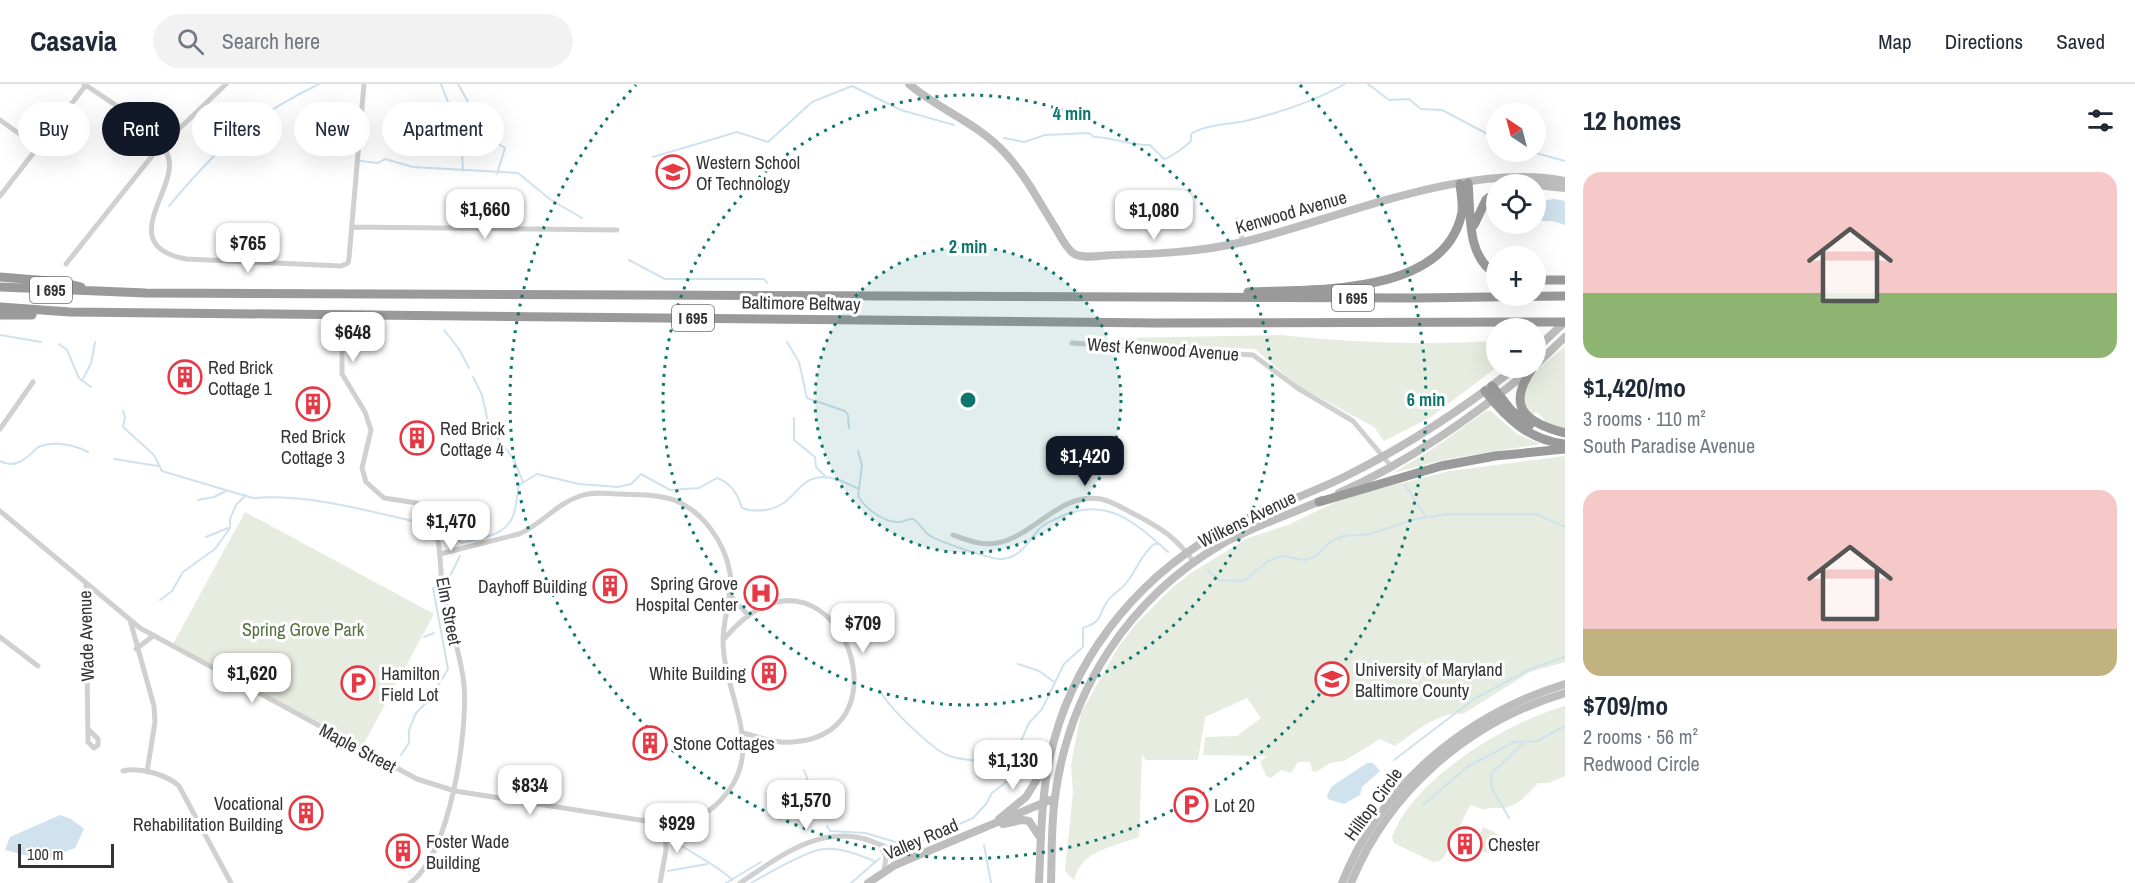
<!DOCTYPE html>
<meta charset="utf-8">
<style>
:root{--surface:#fff;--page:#f2f2f3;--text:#1f2937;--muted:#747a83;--line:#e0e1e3;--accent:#111827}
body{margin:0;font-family:"Archivo Narrow",sans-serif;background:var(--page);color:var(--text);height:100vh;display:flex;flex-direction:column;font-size:22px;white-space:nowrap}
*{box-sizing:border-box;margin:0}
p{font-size:20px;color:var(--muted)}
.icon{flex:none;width:33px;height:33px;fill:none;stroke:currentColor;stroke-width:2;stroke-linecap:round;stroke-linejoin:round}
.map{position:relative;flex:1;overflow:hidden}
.drawer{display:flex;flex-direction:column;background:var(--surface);width:570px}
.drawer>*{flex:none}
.banner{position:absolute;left:18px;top:18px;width:570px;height:54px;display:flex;gap:12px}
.needle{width:39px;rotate:324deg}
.fabs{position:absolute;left:1486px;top:18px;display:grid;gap:12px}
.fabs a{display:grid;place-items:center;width:60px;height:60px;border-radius:50%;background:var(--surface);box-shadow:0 6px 24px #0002;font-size:30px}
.scale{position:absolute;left:18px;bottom:15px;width:96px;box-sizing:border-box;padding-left:6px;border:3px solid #333;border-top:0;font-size:16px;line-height:21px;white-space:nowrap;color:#333;-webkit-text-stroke:4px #fff;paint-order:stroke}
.price{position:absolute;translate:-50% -51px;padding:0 14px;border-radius:12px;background:#fff;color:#222;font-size:20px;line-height:39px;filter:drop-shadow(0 2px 3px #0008)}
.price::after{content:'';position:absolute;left:50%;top:36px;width:18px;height:14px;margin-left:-9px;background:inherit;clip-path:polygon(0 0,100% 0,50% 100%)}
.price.on{background:var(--accent);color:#fff}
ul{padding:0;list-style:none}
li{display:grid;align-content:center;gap:12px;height:318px;padding:0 18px}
li span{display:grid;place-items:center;height:186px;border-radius:18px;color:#555}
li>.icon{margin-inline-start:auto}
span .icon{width:108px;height:108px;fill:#fffc;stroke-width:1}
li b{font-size:26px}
h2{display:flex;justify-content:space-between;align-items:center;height:72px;padding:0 18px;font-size:26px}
.chip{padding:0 21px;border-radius:27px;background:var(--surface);box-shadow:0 6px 24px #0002;font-size:21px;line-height:54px}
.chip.on{background:var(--accent);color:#fff}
header{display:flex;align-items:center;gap:36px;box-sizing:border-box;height:84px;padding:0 30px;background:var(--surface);border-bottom:2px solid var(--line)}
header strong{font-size:28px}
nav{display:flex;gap:33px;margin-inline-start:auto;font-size:21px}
.search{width:420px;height:54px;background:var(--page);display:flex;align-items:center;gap:15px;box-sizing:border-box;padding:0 21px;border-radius:33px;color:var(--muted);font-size:22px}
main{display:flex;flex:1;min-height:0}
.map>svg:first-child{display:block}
</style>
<header>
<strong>Casavia</strong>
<div class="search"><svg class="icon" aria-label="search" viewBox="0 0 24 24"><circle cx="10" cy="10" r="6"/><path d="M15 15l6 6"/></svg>Search here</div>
<nav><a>Map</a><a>Directions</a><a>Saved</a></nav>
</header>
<main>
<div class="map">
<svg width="1565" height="799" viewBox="0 0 1565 799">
<rect width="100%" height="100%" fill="#fff"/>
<path fill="#e6ecdf" d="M1281,251C1353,259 1425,261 1497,257V283L1431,333L1384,357L1374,343L1298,302L1255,265L1121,259L1120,254Z
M1565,262V344C1539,342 1550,337 1536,328L1531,333C1510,301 1543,282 1565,262Z
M1486,327H1491L1517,350L1541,360L1447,375L1393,389L1431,366Z
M1565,372V578L1530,588L1463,630C1437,628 1416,648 1395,662L1380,655L1344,677L1330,679L1316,688L1312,687L1310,678H1298L1291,689L1281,686L1271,694L1266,692L1260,678L1267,672L1203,671L1205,653L1237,652L1261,634L1247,614L1205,633L1198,676H1146L1142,671L1139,753C1114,763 1081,766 1074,796L1065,787L1073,708L1071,681L1081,629L1119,562L1136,540L1172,504L1191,489L1248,454L1288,441L1346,413L1450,387Z
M245,428L434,530L362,663L173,560Z
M1565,622V692L1548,699H1538C1530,708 1520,720 1508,723C1499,726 1493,721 1485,726L1470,721L1446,770L1440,777L1433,778L1394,759L1392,753C1414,694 1507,638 1565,622Z
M1483,743L1498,750L1489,770L1474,763Z"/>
<path fill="#cfe2ee" d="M1555,115L1565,117V141L1552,137H1536V117Z
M1367,679H1373L1380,687L1362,703L1360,711L1344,720L1328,715L1327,712L1331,703Z
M60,731L71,735L84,745L75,764L44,776L5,766L10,753Z"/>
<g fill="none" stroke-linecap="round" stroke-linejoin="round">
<path stroke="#cfe2ee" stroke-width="2" d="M441,0L461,51L463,87
M458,0L472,25V35L491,55L505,64L497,90
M1368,0L1389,16L1409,15L1421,25L1442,26L1497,55
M1004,54L1024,58L1045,51L1089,49L1094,53C1113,53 1130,62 1150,61L1164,75C1170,74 1186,62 1191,57V50C1206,40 1227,41 1245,37C1279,29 1315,17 1345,0
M1532,68L1565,77
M653,73L737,48L768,58L812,18L852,2L901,26L954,41
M361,77L378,79L385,75L413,83L518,89L551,116L582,134
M169,122C218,63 249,34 319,0
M629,176L665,195H764L767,199
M444,246L459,265L469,284
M0,251L41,258
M787,258L799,278L807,314L845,327L848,331L849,344
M59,260L67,266L79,294L91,303
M473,293L482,311L488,338
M82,297L91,279L95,258
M123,327L125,333L123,343L154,371L162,387C191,396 223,405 253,414C304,410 357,424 408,436C420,439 433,439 444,444C452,447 455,455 462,459
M794,334V356L815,373L816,383L827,394
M496,352L513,374L523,398
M858,367L862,381L858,412C865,424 884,439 899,438C905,438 907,434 913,435C920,439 922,446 929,451C937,457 992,476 1002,475C1022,473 1029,456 1040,444C1045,439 1054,436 1060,433C1106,411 1136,439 1168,468
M114,375L158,382
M0,377C16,386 28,373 38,363C54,357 73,360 88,368
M1405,401L1426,433
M198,416L214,413L226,407
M206,453L228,444
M462,459C484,453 510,452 515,425C517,417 517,409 519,401L537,390L579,400L618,403L631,400L641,390L670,406L699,404L717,394C731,399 738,410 742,424C749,427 757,427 765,426C796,422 795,394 823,393C836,393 848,400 859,405
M1207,486L1219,496L1244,497L1268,477L1282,472L1304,476L1315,473L1330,458L1343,452L1370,450L1416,435L1448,430H1536L1565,443
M160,516L172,507L183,488L215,465L230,444V435L236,421L246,411
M424,553L434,549
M1018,580L1039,587L1054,598
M880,606C886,621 932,665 947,671C959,676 967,675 979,677L988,684L1014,692
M401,671L409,659V646L416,629L430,615L448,585L433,504L450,492L460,472
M1394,676L1474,615L1530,585L1565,573
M804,686L821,731
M1423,721L1467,683L1514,658L1537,657L1565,642
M1509,734L1492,704L1491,690L1525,658
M827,742L830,747L865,749L909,762
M677,759C690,768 725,786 732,796
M984,761L991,799
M905,764L973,734L986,720L992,709L1014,692L1017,666L1029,639L1042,625L1064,580L1083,563V544C1105,537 1097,530 1109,515C1114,509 1122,505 1127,498C1137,485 1141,471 1154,460H1159
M668,787L707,780
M726,799L761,778
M751,799C767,790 807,766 824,765C839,763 860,771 874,777
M851,799L880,774"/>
<path stroke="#d0d0d0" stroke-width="5" d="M84,0C107,16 159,46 168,72C180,104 113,161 186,175L341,182L348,179L349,174L364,0
M0,36L39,64
M0,112L86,1
M1237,136L1243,158
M352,143L617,146
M66,180L156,67L226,0
M1072,259L1253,271L1299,305L1353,337L1391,382
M342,261V290L365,328L371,346L362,384L366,398L384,414L417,419C445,438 438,479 443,508C449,539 461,570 464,601C468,648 450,771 410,799
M0,345L33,298
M0,427L140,544L417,695L455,707L665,740C687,740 706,732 721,716C769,666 723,612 723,556C723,534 733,511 730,489C725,459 703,427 674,416C657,410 638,411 620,410C607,410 592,407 580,412C556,420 541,441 519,450L440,470
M953,451C967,456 981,462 997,459C1035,452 1059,408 1101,415C1114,418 1126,426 1138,432C1164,446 1176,454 1194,478
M86,500L88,658L94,664L98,661V655L88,645
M729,510L748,531
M130,536L154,622L155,638L147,688
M0,553L38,582
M724,555C829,430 918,650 793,658C776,660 759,653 743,649
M136,565L153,552
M123,687C139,683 166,690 179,702L231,799
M882,763L886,773L884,787
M660,799L666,766L665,740
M740,799C778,774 819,740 868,756C883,761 897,769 911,774"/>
<path stroke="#bdbdbd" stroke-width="8" d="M909,0C939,26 976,38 1004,68C1025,90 1039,118 1055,143C1060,151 1065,163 1073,169C1082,176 1102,171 1113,171C1156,170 1200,168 1243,158C1339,135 1466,77 1565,97
M1509,98L1528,100
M1536,101L1565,104
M1536,265L1565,238
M1536,281L1565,253
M1339,409C1409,378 1471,334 1530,286
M999,735L1026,713L1047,679
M1003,740L1022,736L1029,737L1039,752
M868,799L895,781L1055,714
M1039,799C1041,757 1041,714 1050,673C1070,579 1133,498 1216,450C1258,426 1305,413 1348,391C1408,361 1463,325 1515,284
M1051,799C1052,770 1051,741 1055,713C1069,606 1129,514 1222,460C1254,442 1289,431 1322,416
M1342,799C1381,701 1465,631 1565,600
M1351,799C1389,706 1469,638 1565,609"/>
<path stroke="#9a9a9a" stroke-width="9" d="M1468,99C1471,131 1466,173 1497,191
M1510,100L1514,99
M1474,141L1486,116L1497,107
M0,193L61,198L81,203
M1536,196H1565
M0,203L146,209L1416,214L1565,212
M1248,208C1312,205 1446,213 1462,128C1463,119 1461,109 1460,100
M0,223L70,228L1156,239L1565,238
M0,231H32
M1532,285C1505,324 1527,339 1565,349
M1492,302L1511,326L1530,341
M1485,307C1507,335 1529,356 1565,360
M1319,418L1441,382L1495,372L1565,365"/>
</g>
<circle cx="968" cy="316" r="153" fill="#0f766e" fill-opacity=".12"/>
<g fill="none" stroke="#0f766e" stroke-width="3" stroke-dasharray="3 6">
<circle cx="968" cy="316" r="153"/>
<circle cx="968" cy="316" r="305"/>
<path d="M1300 1A458 458 0 1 1 636 1"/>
</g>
<defs>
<g id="school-ring" transform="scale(1.725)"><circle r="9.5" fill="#fff" stroke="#e63946" stroke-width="1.5"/><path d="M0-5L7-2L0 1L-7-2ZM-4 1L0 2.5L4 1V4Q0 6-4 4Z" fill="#e63946"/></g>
<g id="building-ring" transform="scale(1.725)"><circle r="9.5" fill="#fff" stroke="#e63946" stroke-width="1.5"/><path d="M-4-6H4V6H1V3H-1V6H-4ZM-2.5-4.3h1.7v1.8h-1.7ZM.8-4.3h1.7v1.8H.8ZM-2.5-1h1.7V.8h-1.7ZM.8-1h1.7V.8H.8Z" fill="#e63946"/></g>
<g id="hospital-ring" transform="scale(1.725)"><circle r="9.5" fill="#fff" stroke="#e63946" stroke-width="1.5"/><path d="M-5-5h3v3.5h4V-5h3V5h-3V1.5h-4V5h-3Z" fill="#e63946"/></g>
<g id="university-ring" transform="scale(1.725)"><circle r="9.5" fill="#fff" stroke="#e63946" stroke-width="1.5"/><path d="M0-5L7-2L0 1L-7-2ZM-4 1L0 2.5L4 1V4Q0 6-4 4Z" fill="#e63946"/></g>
<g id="parking-ring" transform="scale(1.725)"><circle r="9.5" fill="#fff" stroke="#e63946" stroke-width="1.5"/><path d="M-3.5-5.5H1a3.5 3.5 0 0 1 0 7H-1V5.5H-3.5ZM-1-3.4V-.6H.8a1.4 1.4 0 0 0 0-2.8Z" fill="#e63946"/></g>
</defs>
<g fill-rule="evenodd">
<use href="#school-ring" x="673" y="88"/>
<use href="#building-ring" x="185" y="293"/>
<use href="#building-ring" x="313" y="320"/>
<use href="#building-ring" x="417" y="354"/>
<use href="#building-ring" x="610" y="502"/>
<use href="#hospital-ring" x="761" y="509"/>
<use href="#building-ring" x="769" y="589"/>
<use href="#university-ring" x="1332" y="595"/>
<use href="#parking-ring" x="358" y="599"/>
<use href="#building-ring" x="650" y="659"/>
<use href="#parking-ring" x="1191" y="721"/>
<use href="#building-ring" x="306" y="729"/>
<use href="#building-ring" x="1465" y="760"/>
<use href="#building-ring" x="403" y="767"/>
</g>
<g text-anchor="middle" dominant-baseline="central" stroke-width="6" stroke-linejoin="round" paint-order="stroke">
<g fill="#fff" stroke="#707070" stroke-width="1.5">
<rect x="30" y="193" width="42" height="26" rx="4.5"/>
<rect x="1332" y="201" width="42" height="26" rx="4.5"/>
<rect x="672" y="221" width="42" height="26" rx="4.5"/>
</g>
<g font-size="16" font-weight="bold" fill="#333">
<text x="51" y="206">I 695</text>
<text x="1353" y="214">I 695</text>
<text x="693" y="234">I 695</text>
</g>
<g font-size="18" fill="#333" stroke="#fff" text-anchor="start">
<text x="696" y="78">Western School<tspan x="696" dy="21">Of Technology</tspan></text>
<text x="208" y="283">Red Brick<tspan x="208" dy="21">Cottage 1</tspan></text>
<text x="440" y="344">Red Brick<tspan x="440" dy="21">Cottage 4</tspan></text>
<text x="313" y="352" text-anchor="middle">Red Brick<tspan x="313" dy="21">Cottage 3</tspan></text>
<text x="738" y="499" text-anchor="end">Spring Grove<tspan x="738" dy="21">Hospital Center</tspan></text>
<text x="587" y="502" text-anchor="end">Dayhoff Building</text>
<text x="1355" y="585">University of Maryland<tspan x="1355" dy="21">Baltimore County</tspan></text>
<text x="381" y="589">Hamilton<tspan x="381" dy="21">Field Lot</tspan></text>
<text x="746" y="589" text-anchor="end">White Building</text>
<text x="673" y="659">Stone Cottages</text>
<text x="283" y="719" text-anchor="end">Vocational<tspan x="283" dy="21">Rehabilitation Building</tspan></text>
<text x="1214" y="721">Lot 20</text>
<text x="426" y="757">Foster Wade<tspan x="426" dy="21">Building</tspan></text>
<text x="1488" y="760">Chester</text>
</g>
<g font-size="18" fill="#333" stroke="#fff">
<text transform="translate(1291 128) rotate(-16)">Kenwood Avenue</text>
<text transform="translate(801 219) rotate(1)">Baltimore Beltway</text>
<text transform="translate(1163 265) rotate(4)">West Kenwood Avenue</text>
<text transform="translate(1247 435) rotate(-26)">Wilkens Avenue</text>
<text transform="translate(449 527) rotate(79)">Elm Street</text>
<text transform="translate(86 552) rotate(-92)">Wade Avenue</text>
<text transform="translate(358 664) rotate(28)">Maple Street</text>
<text transform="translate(1373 720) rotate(-54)">Hilltop Circle</text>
<text transform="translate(921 755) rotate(-23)">Valley Road</text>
</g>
<g font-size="18" fill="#56703f" stroke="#fff">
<text x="303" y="545">Spring Grove Park</text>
</g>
</g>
<circle cx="968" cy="316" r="9" fill="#0f766e" stroke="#fff" stroke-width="3"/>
<g font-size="18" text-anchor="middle" font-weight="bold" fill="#0f766e" stroke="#fff" stroke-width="6" stroke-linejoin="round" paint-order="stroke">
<text x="1072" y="36">4 min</text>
<text x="968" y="169">2 min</text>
<text x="1426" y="322">6 min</text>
</g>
</svg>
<div class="fabs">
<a><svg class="needle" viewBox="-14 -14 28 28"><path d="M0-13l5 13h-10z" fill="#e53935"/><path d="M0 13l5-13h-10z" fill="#747a83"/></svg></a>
<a><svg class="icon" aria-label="locate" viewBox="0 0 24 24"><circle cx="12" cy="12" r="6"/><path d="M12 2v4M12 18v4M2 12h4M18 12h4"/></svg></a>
<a>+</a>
<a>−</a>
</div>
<div class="scale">100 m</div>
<b class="price" style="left:485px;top:156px">$1,660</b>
<b class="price" style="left:1154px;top:157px">$1,080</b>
<b class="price" style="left:248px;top:190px">$765</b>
<b class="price" style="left:353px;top:279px">$648</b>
<b class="price on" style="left:1085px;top:403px">$1,420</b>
<b class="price" style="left:451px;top:468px">$1,470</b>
<b class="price" style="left:863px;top:570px">$709</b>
<b class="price" style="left:252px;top:620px">$1,620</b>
<b class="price" style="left:1013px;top:707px">$1,130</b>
<b class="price" style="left:530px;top:732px">$834</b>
<b class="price" style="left:806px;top:747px">$1,570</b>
<b class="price" style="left:677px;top:770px">$929</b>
<div class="banner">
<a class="chip">Buy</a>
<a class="chip on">Rent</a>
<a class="chip">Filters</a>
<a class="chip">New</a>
<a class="chip">Apartment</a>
</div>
</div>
<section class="drawer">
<h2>12 homes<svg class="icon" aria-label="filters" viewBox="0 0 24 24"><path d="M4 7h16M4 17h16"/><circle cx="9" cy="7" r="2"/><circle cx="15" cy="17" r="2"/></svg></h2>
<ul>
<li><span style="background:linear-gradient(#f6c9c9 65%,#8fb573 0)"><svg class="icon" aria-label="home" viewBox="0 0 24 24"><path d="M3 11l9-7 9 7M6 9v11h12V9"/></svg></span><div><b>$1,420/mo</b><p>3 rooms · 110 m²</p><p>South Paradise Avenue</p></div></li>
<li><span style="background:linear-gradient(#f6c9c9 75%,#c2b280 0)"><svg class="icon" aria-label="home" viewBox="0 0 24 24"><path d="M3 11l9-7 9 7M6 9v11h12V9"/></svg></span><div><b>$709/mo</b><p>2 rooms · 56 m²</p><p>Redwood Circle</p></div></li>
</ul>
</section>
</main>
